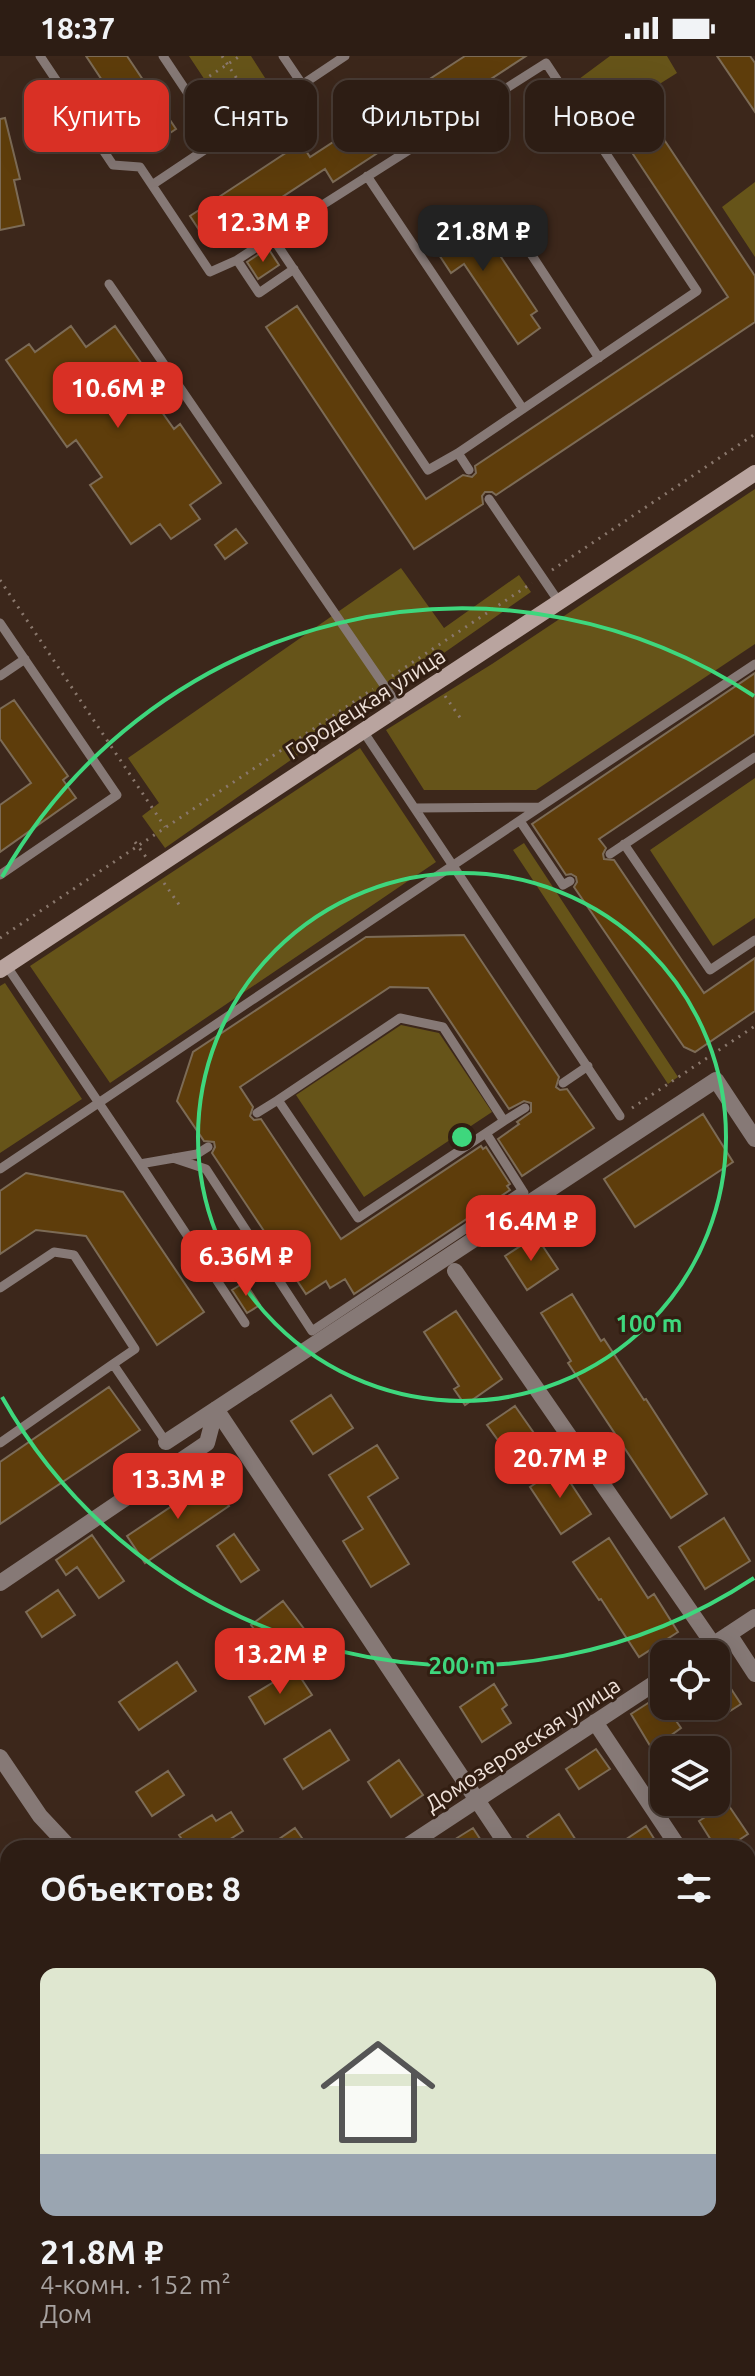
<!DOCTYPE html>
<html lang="ru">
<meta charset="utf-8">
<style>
:root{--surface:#2d1d14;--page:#35261d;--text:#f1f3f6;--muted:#a7a2a0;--line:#483b34;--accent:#d93025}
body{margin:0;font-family:Ubuntu,sans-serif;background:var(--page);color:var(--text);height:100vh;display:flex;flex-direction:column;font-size:30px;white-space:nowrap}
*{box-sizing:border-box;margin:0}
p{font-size:26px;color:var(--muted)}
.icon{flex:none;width:44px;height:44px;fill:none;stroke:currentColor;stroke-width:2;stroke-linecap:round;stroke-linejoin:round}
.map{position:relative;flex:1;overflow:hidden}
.panel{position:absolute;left:0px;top:1784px;width:756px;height:536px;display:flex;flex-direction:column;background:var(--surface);border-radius:24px 24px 0 0;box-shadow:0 8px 32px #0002,0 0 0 2px var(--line)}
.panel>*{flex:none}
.hud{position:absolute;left:24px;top:24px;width:708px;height:72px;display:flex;gap:16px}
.tools{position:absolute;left:650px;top:1584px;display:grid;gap:16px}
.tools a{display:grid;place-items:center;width:80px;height:80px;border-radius:16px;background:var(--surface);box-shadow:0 8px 32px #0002,0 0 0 2px var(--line);font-size:40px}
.price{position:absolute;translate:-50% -68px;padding:0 18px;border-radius:16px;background:var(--accent);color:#fff;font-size:26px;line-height:52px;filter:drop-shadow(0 2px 4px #0008)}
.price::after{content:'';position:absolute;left:50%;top:48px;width:24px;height:18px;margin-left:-12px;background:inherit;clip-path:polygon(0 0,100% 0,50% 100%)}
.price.current{background:#222;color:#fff}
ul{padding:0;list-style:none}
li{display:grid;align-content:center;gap:16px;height:424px;padding:0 40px}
li span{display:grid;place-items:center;height:248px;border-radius:16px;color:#555}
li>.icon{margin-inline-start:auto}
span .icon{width:144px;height:144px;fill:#fffc;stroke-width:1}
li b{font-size:34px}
h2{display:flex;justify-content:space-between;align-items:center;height:96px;padding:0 40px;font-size:34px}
.pill{padding:0 28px;border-radius:16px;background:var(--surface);box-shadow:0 8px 32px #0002,0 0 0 2px var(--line);font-size:28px;line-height:72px}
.pill.current{background:var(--accent);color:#fff}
.status{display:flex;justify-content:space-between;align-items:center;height:56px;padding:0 40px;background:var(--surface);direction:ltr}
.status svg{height:22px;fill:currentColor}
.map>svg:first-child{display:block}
</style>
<div class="status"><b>18:37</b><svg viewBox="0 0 49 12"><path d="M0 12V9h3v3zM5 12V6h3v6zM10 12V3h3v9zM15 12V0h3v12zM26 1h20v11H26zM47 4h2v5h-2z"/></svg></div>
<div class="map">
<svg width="755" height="2320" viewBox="0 0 755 2320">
<rect width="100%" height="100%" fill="#3c271b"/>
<path fill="#665419" d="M189,0H251L267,25L224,53Z
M610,0H667L677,17L607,61L579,23Z
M755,126V201L722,151Z
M755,433V588L536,734H424L386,674L492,608Z
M401,512L444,572L519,519L531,536L165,792L142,760L159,747L128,702Z
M360,692L436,806L110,1027L30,910Z
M755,722V862L713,890L650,794Z
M524,787L678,1021L668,1028L513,794Z
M5,927L82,1043L0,1097V930Z
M401,969L439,977L492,1056L364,1141L296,1039Z"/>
<path fill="#5e3d0b" stroke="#7c6b56" stroke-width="2" d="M86,0H127L176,73L147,92Z
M465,0H526L333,126L325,113L209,189L190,160L301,87L310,101Z
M717,0H750L755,7V56Z
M5,62L20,123L14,124L24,169L0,174V63Z
M653,67L755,220V266L496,439L492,436H485L482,440L483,448L414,493L266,271L297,250L426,443L463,419L472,421L476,417L475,410L728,241L625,86Z
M449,151L478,194L491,186L537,255L531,259L540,272L518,288L464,208L451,217L420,170Z
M268,192L279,209L258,223L247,206Z
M71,270L86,291L115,270L156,328L147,335L174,373L180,368L221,427L190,449L200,463L171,483L160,468L131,488L90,429L102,421L76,384L67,391L6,304L29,288L35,296Z
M236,473L247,487L225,503L215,489Z
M755,617V678L599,783L606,792L603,798L604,803L614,804L704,937L755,902V955L695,996L684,991L574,831L577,826L576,821L571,818L566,819L532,768Z
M14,644L68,720L63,724L76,742L0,796V749L31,727L0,683V653Z
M464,879L559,1021L556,1031L560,1034L567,1033L594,1072L522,1120L498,1083L519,1068L517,1066L531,1056V1047L524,1045L509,1053L428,932L390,931L240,1031L253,1051L250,1060L254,1064L261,1063L341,1183L481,1090L483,1093L486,1091L510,1128L507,1130L510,1134L354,1238L345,1223L330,1232L326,1225L306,1238L212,1097L215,1091L214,1086L204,1085L177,1045L193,996L366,881Z
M703,1058L733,1106L635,1171L604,1123Z
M26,1117L123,1136L204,1256L157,1289L86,1180L36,1174L0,1198V1135Z
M536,1180L558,1213L527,1234L505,1200Z
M245,1226L260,1249L247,1257L232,1234Z
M572,1238L601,1285L604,1283L644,1344L646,1343L707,1438L671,1462L568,1307L571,1305L541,1257Z
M456,1255L502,1323L465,1349L454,1333L459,1330L424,1276Z
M109,1331L140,1374L0,1468V1406Z
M331,1339L353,1372L313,1398L291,1365Z
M515,1350L543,1390L515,1408L487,1369Z
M377,1389L398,1422L368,1441L409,1508L371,1531L343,1485L363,1473L329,1419Z
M560,1411L591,1458L561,1478L530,1431Z
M211,1424L229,1450L145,1507L127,1480Z
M724,1462L750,1505L705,1533L679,1491Z
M234,1478L259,1514L241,1526L217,1490Z
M92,1479L124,1525L99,1542L77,1511L66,1519L56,1504Z
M609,1482L648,1542L654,1538L678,1576L639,1601L601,1543L599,1544L573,1506Z
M58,1534L75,1559L42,1581L26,1556Z
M283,1545L308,1578L275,1602L251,1569Z
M177,1606L196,1635L139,1674L119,1646Z
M716,1610L741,1648L716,1664Z
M295,1613L312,1639L265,1668L249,1641Z
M494,1628L507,1649L502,1653L511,1667L482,1686L460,1651Z
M659,1640L681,1672L652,1693L631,1658Z
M330,1674L349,1704L303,1733L284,1703Z
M596,1693L610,1713L579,1733L566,1713Z
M399,1704L423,1739L391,1761L368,1726Z
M168,1715L184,1739L152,1760L136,1736Z
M727,1747L748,1778L727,1792H716L699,1765Z
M231,1756L243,1775L216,1792H188L179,1779L212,1759L216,1765Z
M559,1758L581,1792H535L527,1780Z
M646,1770L660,1792H613Z
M295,1772L309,1792H266Z
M473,1772L486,1792H441Z"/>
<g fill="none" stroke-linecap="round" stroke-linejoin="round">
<path stroke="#8a786d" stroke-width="3" stroke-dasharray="2 6" stroke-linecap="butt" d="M222,0L253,47
M196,29L240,0
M552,514L755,378
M0,524L165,771
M392,620L532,527
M445,640L461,663
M135,786L146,801
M164,827L180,850
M0,882L373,633
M632,1052L755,970
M748,2125L755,2120
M748,2230L755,2225
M620,2317L626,2312"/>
<path stroke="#867976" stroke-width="9" d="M40,0L113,109L140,111L210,216L237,204L272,181
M163,0L219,84
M283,0L302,28
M367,120L523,353
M152,129L345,0
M516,175L599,302
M237,204L259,237L294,213
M109,228L399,651
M458,397L697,235L546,7L272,181L428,414L458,397L469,414
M489,443L559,546
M0,567L117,739L0,819
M0,620L25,603
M363,675L620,1060
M415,752L540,751L755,608
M520,765L563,829L570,825
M624,788L710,914L755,884
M610,798L755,701
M6,909L140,1108L197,1098L208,1091
M563,1027L588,1010
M278,1044L400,962L443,971L504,1065L486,1077
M257,1057L278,1044L358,1162L486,1077L524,1137
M504,1065L525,1052
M173,1102L206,1113L312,1275L522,1135
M140,1108L245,1267
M0,1113L540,751
M0,1232L54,1196L74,1199L135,1293L113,1308
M0,1387L113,1308L166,1386"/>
<path stroke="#867976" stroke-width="16" d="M455,1215L713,1588
M216,1353L509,1792
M166,1386L716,1024L755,1083
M0,1527L207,1387L216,1353
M729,1578L755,1618
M699,1598L755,1561
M595,1666L679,1792
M0,1701L40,1760L70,1792
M404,1792L664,1621
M748,1896L755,1906
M443,2312L448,2320
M665,2312L670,2320"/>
<path stroke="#b9a49f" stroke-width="16" d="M0,914L755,417
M748,2164L755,2159
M748,2191L755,2186
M514,2320L526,2312
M556,2320L568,2312"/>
</g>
<g fill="none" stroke="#3ed77d" stroke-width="4">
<circle cx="462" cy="1081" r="264"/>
<path d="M754 1522A529 529 0 0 1 2 1341M2 821A529 529 0 0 1 754 640"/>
</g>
<g text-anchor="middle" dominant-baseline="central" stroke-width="6" stroke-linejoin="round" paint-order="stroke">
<g font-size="22" fill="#efe1d9" stroke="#321e12">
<text transform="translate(365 647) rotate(-33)">Городецкая улица</text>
<text transform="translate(522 1688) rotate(-33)">Домозеровская улица</text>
</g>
</g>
<circle cx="462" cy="1081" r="12" fill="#3ed77d" stroke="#321e12" stroke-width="4"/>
<g font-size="24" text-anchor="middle" font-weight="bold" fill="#3ed77d" stroke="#321e12" stroke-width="6" stroke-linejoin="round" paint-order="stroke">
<text x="649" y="1276">100 m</text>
<text x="462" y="1618">200 m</text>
</g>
</svg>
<div class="tools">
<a><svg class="icon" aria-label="locate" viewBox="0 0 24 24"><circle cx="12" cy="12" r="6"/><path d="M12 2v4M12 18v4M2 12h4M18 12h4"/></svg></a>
<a><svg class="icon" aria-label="layers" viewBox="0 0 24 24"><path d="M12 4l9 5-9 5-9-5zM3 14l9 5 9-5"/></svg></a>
</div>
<b class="price" style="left:263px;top:208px">12.3M ₽</b>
<b class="price current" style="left:483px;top:217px">21.8M ₽</b>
<b class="price" style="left:118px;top:374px">10.6M ₽</b>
<b class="price" style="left:531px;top:1207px">16.4M ₽</b>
<b class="price" style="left:246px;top:1242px">6.36M ₽</b>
<b class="price" style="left:560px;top:1444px">20.7M ₽</b>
<b class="price" style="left:178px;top:1465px">13.3M ₽</b>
<b class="price" style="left:280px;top:1640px">13.2M ₽</b>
<div class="hud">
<a class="pill current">Купить</a>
<a class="pill">Снять</a>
<a class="pill">Фильтры</a>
<a class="pill">Новое</a>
</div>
<section class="panel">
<h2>Объектов: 8<svg class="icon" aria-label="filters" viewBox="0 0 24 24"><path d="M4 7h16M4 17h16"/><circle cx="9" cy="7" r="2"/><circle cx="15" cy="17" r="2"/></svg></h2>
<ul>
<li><span style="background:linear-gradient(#dfe7d0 75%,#9aa5b1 0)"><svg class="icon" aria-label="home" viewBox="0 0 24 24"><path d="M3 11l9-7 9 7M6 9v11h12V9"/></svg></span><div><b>21.8M ₽</b><p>4-комн. · 152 m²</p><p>Дом</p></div></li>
</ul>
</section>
</div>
